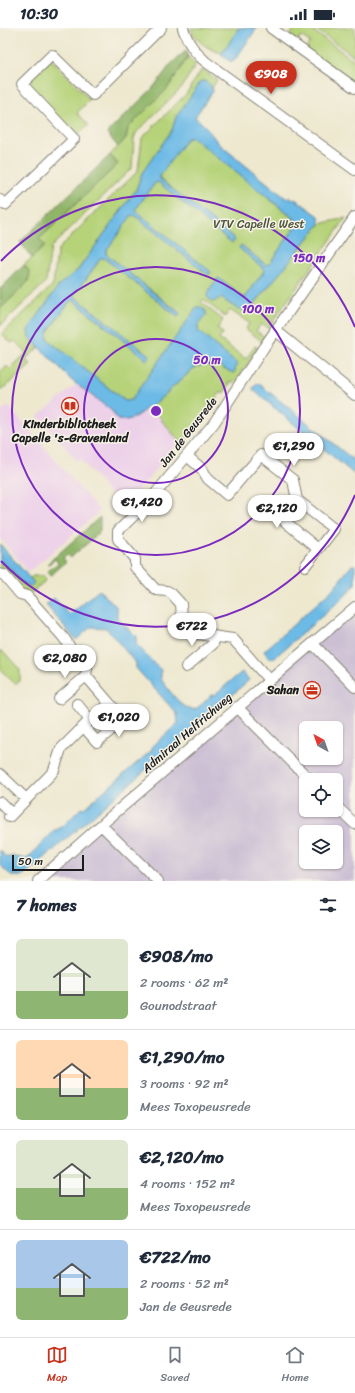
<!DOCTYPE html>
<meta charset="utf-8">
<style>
:root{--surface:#fff;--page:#f2f2f3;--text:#1f2937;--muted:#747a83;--line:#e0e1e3;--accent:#c8321e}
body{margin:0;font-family:Sriracha,sans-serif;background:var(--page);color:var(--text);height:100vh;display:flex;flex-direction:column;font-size:15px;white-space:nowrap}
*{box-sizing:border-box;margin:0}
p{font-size:13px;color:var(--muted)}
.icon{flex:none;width:22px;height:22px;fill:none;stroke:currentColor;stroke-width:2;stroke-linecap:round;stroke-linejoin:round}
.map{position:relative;height:853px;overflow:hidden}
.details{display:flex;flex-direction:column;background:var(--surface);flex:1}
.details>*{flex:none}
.needle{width:26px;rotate:320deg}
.tools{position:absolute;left:299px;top:693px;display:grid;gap:8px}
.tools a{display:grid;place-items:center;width:44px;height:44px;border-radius:6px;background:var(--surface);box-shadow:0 1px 3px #0004;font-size:20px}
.scale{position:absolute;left:12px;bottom:10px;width:72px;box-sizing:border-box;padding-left:4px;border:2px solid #1c1c1c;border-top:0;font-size:11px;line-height:14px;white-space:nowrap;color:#1c1c1c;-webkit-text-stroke:3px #f7f3e8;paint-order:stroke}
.price{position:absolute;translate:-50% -34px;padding:0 9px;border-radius:14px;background:#fff;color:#222;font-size:13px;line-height:26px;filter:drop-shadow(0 1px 2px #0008)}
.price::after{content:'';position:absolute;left:50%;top:24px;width:12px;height:9px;margin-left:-6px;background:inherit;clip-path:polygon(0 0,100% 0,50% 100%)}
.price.active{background:var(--accent);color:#fff}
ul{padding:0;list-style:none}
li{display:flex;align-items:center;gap:12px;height:100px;padding:0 16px}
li+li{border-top:1px solid var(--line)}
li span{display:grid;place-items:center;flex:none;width:112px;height:80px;border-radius:6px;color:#555}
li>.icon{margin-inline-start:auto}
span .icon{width:48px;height:48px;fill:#fffc;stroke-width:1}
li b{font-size:17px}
h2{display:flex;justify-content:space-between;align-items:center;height:48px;padding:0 16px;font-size:17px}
.status{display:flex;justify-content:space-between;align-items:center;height:28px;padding:0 20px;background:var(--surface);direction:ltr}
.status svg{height:11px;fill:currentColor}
.dock{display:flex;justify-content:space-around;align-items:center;height:56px;border-top:1px solid var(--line);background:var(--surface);font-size:11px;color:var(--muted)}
.dock a{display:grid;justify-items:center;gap:2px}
.dock .active{color:var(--accent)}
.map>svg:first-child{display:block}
</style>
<div class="status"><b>10:30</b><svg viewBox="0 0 49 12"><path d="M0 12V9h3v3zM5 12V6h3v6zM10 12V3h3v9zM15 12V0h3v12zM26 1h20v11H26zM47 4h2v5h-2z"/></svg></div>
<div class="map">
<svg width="355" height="853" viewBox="0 0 355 853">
<rect width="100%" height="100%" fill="#f7f3e8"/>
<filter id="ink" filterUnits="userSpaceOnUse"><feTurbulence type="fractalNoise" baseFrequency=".025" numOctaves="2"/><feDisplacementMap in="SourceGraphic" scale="8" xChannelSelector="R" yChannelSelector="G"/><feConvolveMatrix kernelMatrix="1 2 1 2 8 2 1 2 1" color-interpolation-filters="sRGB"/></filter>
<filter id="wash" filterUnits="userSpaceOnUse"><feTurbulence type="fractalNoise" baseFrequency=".012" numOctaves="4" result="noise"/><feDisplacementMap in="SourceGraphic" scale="16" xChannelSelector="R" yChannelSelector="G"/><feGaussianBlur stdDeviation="0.9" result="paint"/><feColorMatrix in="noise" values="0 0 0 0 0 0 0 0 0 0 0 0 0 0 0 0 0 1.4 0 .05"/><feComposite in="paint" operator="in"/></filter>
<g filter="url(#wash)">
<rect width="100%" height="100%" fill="#eee8cf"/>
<path fill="#edd1e9" d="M77,356L112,383L118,392L135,389L148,379L152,382L153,381L163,392L162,393L179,413L147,452L121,479L80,431L77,433L38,388Z
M8,378L100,483L29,544L0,511V385Z"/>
<path fill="#ccbfd4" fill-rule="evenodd" d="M355,579V853H38ZM306,700H336V730H306ZM306,752H336V782H306ZM306,804H336V834H306Z"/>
<path fill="#b6d379" stroke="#69784a" d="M191,0H239L222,25C210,23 194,12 191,0Z
M295,0H309L355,33V56L306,21L310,14L301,8L297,14L289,9Z
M314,0H355V29Z
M188,29L196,37L180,61L136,105L134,110L132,140L51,219L46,254L0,298V281L28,254L30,244L24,237L45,218L39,211L118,136L110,127L126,110L128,100L167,61Z
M51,31L90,72L77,85L89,97L77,108L26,56Z
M202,41L217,52L212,60L211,58L176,89L172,102L142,145L136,162L29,309L39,319L26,331L31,337L2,362H0V345L7,338L10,341L26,325L15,313L11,315L2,306L53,257L57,226L59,220L138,143L142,110L186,66Z
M193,109L295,192L296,198L269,236L266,237L241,217L239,220L263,240L264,243L246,269H243L218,250V271L221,270L236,280L252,279L320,196L346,190L268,300L261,296L256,303L265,309L262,313L246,301L249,295L230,282L225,289L203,271L201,274L223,292L217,301L223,305L219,311L246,331L255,318L258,320L235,355L231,353L225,364L220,365L205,388L185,413L180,414L162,393V391L153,382H152L150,380L194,340C207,334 219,335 230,344L198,303V297L206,287L197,280L131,372L125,373L48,312L47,305L70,273L73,272L147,332L150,328L75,269V266L101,230H104L178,289L180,285L106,226V223L131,188L134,187L209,247L211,244L137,184L136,181L155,155L158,154L232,214L235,211L160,151V148L187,110Z
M0,534L5,536L23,556L34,555L30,550L33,548H43L46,552L30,566L22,563L3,542L0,540Z
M0,623H3L20,642V652L15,656L0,641Z"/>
<path fill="#90b569" stroke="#566842" d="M186,23L188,29L167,61L128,100L126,110L118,119L107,105L152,61L171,36Z
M110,127L118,136L39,211L45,217L32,230L20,214Z
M24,237L30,244L28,254L0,281V261Z
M100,489V503L97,507L70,530L67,527L63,530L66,534L50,548L47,544L58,535L55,531L47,537V536Z"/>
<path fill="#6cbae6" stroke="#446b81" d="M239,0H257L234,33H230L222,28V25Z
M201,53H205L211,58L213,62L195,89L205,98L219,116L287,171L289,169L293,171L294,170L319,188L320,196L252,279L245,283L236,280L221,270L213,274L207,269V266L218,250L243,269H246L264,243L263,240L239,220L241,217L266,237L269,236L296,198V192L193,110H187L160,148V151L235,211L232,215L158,154L155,155L136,181L137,184L211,244L208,247L134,187L131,188L106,223V226L180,286L178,289L104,230H101L75,266V269L150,328L147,332L73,272L70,273L47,305L48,312L125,373L131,372L197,279H200L206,283V287L198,297V303L237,336L234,345C229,344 227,341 222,339C213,334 203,336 194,340L150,380L148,379C138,387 131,394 118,392L112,383L70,351L29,309L28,302L60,256L78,242L136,162L142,145L172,102L176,89Z
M258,355L355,433V447L252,361Z
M0,516L34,555L30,559C17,554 13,538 0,534Z
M352,537H355V557L344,569L274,630H269L264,623L331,563Z
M99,562L117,579V590L136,608V617L161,642V651C167,659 183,684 195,681C200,679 207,671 211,667H214L242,644L245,647L249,652L34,839L22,848H11L0,837V822L5,828L11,830V828L27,831L54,803L62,799L81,780H84L152,722V719L178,695L177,686L136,640V635L106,600L91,599L76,612L46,577L54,570L70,587Z"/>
</g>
<g filter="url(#ink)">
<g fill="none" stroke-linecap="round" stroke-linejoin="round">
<g stroke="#858276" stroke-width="12">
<path id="minor" d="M183,0C188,15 194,24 206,34L355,142
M271,0L355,60
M0,172L5,177L74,111L22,56L52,27L93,67L161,0
M275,302L355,367
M187,428L202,441L208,451L227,467L261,427L293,452L297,472L334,501L305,538
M297,472L282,491L318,521
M0,546L4,547L20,566L27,568L64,610L73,624L87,640L86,648L110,676L90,692L61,721L54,742L51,746L9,789
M313,616L355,659
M186,639L213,616L215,608
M269,652L233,611L197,606L182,589L181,576L171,565L167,563L156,562L135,539V531L118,511V503L151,471L214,395L264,319L355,189
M59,671L86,648
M77,676L90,692
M237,679L310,752
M84,699L97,714L124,691L110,676
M0,746L26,771
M0,774L12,786
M336,778L355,796
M101,797L158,853
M38,853L108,791L355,579"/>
</g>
<use href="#minor" stroke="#fff" stroke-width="10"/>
</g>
</g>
<g fill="none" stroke="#7b2cbf" stroke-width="2">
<circle cx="156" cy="383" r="72"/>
<circle cx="156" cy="383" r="144"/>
<path d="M355 467A216 216 0 0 1 1 533M1 233A216 216 0 0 1 355 299"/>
</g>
<defs>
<g id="library-ring" transform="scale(0.9)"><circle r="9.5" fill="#f7f3e8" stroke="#c8321e" stroke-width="1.5"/><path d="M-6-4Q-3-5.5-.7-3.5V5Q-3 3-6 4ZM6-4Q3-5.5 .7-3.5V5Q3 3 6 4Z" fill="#c8321e"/></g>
<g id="office-ring" transform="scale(0.9)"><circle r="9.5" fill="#f7f3e8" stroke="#c8321e" stroke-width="1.5"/><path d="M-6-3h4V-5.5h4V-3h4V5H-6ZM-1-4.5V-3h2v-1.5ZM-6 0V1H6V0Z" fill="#c8321e"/></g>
</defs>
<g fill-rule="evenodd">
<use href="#library-ring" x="70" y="378"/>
<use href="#office-ring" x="312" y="662"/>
</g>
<g text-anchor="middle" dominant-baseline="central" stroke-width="3" stroke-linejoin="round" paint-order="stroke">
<g font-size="12" fill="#4a5338" stroke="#f7f3e8">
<text x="259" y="196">VTV Capelle West</text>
</g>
<g font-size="12" font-weight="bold" fill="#1c1c1c" stroke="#f7f3e8">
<text x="70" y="396">Kinderbibliotheek<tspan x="70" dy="14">Capelle 's-Gravenland</tspan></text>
<text x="299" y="662" text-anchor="end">Sahan</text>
</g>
<g font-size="12" fill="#1c1c1c" stroke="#f7f3e8">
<text transform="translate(188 404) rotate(-52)">Jan de Geusrede</text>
<text transform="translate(187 705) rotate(-41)">Admiraal Helfrichweg</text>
</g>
</g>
<circle cx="156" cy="383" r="6" fill="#7b2cbf" stroke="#f7f3e8" stroke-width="2"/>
<g font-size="12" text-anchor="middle" font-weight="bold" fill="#7b2cbf" stroke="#f7f3e8" stroke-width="3" stroke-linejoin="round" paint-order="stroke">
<text x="309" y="234">150 m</text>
<text x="258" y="285">100 m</text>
<text x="207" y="336">50 m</text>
</g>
</svg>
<div class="tools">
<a><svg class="needle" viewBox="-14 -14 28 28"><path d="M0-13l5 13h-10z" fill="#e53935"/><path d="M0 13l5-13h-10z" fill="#747a83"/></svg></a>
<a><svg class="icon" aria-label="locate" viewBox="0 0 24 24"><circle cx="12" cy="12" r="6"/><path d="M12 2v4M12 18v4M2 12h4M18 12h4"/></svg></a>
<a><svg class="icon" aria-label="layers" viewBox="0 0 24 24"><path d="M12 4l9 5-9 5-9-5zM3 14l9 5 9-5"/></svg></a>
</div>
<div class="scale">50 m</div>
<b class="price active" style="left:271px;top:67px">€908</b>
<b class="price" style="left:294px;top:439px">€1,290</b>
<b class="price" style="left:142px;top:495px">€1,420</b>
<b class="price" style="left:277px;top:501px">€2,120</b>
<b class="price" style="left:192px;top:619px">€722</b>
<b class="price" style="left:65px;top:651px">€2,080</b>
<b class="price" style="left:119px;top:710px">€1,020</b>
</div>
<section class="details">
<h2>7 homes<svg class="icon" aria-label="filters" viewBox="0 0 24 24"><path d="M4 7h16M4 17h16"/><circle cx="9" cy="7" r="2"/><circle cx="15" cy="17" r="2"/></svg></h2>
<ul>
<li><span style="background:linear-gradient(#dfe7d0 65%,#8fb573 0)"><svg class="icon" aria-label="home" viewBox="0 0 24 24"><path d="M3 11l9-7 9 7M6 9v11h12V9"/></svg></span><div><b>€908/mo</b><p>2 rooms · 62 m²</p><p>Gounodstraat</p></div></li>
<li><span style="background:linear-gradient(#ffd9b3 60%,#8fb573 0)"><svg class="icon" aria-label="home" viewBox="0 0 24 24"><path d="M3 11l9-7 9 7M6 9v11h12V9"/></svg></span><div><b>€1,290/mo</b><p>3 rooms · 92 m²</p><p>Mees Toxopeusrede</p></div></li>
<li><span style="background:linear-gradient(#dfe7d0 60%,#8fb573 0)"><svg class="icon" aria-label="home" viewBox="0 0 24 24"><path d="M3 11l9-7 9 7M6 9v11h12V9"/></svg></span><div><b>€2,120/mo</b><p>4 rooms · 152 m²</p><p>Mees Toxopeusrede</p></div></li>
<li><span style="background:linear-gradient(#a9c7e8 60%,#8fb573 0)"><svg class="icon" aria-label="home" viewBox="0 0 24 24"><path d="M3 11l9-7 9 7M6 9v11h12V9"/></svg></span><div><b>€722/mo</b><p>2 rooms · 52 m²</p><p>Jan de Geusrede</p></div></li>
</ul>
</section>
<nav class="dock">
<a class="active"><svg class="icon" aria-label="map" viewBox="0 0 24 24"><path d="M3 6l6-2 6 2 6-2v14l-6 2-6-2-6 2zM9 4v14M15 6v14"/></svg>Map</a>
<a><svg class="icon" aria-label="saved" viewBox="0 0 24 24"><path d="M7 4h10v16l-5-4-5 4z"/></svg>Saved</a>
<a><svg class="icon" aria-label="home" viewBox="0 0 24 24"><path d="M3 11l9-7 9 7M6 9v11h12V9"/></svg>Home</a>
</nav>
